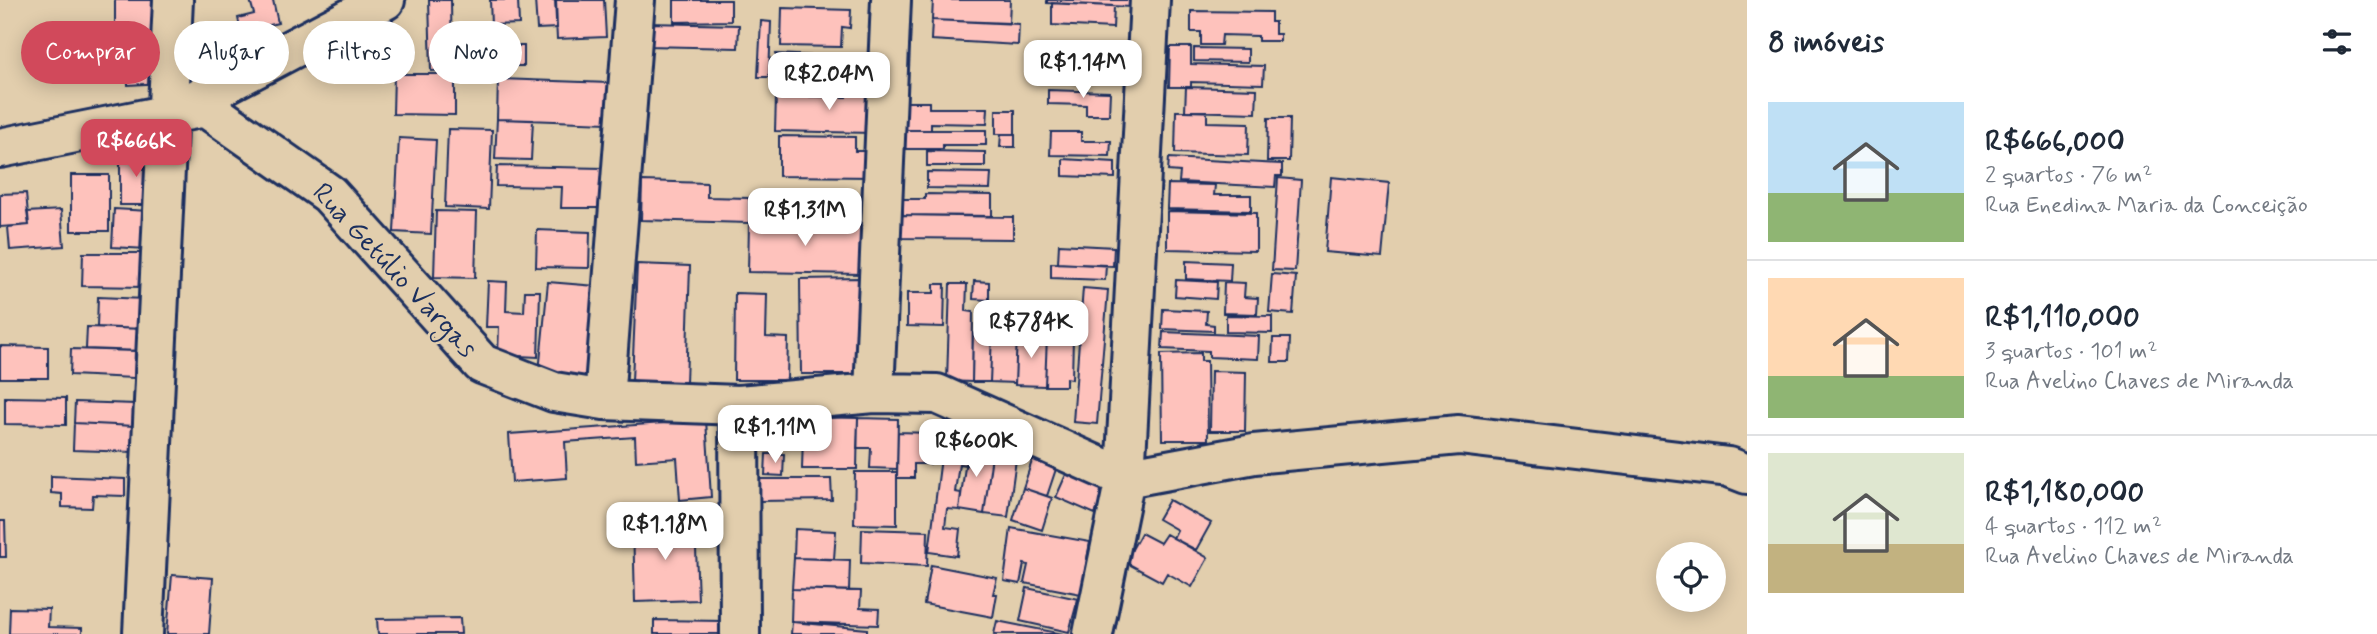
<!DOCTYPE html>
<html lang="pt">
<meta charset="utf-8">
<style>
:root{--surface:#fff;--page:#f2f2f3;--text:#1f2937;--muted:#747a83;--line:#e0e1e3;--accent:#d1495b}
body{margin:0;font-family:Mynerve,sans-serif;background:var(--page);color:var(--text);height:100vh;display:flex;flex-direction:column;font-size:26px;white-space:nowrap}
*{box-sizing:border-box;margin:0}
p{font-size:23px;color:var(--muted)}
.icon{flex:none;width:38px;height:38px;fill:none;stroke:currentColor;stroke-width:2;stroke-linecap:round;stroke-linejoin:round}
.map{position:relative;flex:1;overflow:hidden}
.details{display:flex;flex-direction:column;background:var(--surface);width:630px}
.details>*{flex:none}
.banner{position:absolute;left:21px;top:21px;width:665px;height:63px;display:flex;gap:14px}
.fabs{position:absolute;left:1656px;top:542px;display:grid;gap:14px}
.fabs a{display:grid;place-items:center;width:70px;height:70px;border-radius:50%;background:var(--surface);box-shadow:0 4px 18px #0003;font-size:35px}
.price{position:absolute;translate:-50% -60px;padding:0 16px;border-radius:14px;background:#fff;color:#222;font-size:23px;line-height:46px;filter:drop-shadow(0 2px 4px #0008)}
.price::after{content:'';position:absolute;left:50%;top:42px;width:21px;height:16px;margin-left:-10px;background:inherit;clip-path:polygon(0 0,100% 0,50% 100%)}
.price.selected{background:var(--accent);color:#fff}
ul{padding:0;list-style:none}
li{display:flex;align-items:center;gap:21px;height:175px;padding:0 21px}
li+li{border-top:2px solid var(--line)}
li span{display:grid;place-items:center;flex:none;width:196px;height:140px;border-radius:0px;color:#555}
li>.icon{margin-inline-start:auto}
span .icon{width:84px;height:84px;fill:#fffc;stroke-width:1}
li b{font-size:30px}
h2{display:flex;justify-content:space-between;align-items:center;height:84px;padding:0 21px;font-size:30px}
.tag{padding:0 24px;border-radius:32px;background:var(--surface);box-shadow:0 4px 18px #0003;font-size:24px;line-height:63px}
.tag.selected{background:var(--accent);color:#fff}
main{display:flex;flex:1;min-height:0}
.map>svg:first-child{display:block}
</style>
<main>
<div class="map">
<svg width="1747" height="634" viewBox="0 0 1747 634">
<rect width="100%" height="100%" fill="#e2cead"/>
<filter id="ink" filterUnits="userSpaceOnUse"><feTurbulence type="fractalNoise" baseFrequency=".0143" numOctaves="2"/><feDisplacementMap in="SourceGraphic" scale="14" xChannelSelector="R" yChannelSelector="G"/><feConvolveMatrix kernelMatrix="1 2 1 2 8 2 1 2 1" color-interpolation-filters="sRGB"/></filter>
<g filter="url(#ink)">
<path fill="#fec2bc" stroke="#1b2f5e" stroke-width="2" d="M115,0H156L157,33L115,34Z
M250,0H273L278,23L241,32L238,18L254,14Z
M429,0H451L452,70L431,71Z
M490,0H518L519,24L491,25Z
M535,0H556L557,28L537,29Z
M555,0H604L606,37L557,39Z
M674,0H731V21L674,22Z
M933,0H1010L1009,23L932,20Z
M1047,0H1131V7L1047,3Z
M1052,3L1114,6L1113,28L1052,25Z
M782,8L851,10L850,28L842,27L841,47L781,46Z
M1191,11L1271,12V22H1275V34H1280V41H1258V36L1222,35L1221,45H1201V32H1191Z
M932,20L1019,24L1018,45L931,40Z
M761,21L771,22L769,77H758Z
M648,23L739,25L738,48L647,46Z
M160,37L163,83L128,85L126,39Z
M500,46H524V66H500Z
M1170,47H1191V64L1264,66L1263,84L1191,82V87H1169Z
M1194,48L1248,49V62L1194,61Z
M776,54L814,56L813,73L794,72L793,90L774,89Z
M394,74H455V115L393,114Z
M498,79L609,83L608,123L497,119Z
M846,81L874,82L873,133L775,131L776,96L846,97Z
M1186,87L1257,89L1256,113L1185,111Z
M1048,90L1110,92L1109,115H1086V105L1048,104Z
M902,102H929V108H988L987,124L931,123V130H902Z
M996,110H1015V134H996Z
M1176,111H1207V122L1249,123L1248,155L1175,153Z
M1268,118H1290L1289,161H1267Z
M497,119L533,120L531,160L495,159Z
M448,129L492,130L489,209L445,207Z
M902,130H986V145H943V149H902Z
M1051,132H1081V141H1111L1110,156L1050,155Z
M1001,134H1015V147H1000Z
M779,136L855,137V151H874V177L779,176Z
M399,138L436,140L431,234L394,232Z
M927,151L985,152V166H927Z
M120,153H151V205H120Z
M1169,158L1282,164V176H1276L1275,187L1179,182L1180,172L1168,171Z
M1063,159L1115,162V178L1063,176Z
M497,166L604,168L603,208H561L562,187L496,186Z
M927,172L991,173L990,189L927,188Z
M71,175H109V231H71Z
M1331,177L1389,183L1382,257L1325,252Z
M1278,178L1301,180L1295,271L1272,270Z
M642,181L707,183V197L749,198V223L641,220Z
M1168,184L1215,185L1214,195H1251V211L1167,209Z
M26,193L29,225L0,227V194Z
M925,194L992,195V216L903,215V199H925Z
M114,209L149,211L147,249L112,247Z
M61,210L64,246L10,250L8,227L29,225L27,212Z
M436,211L477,212L475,278L434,277Z
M1167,211L1256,213V251L1167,249Z
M900,215L1013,217V239L900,238Z
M749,223L862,225L861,274L748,272Z
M537,230L590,232L589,268L536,267Z
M1059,244L1114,247L1113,266L1058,263Z
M83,253H145V287L82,286Z
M1186,261L1231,263L1230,281L1186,279Z
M1051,263L1106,265L1105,280L1051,278Z
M637,264L690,266L686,383L632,381Z
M1272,274L1296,276L1293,314L1269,312Z
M860,278L861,374H801L800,279Z
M1176,280L1217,282L1216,299L1175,296Z
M488,281L507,282L506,311L524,312L525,291H540L538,357L498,355L499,327H486Z
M974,281L989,282V300L973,299Z
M548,282L596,286L588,377L539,372Z
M1224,282L1245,283L1244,297L1258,298L1257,314L1223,313Z
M934,284H945L944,327L907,326V293H934Z
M950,284H967L966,311L973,312L972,382L947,381Z
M1083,288L1108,290L1097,424L1073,422Z
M735,293L767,294L766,337L788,338L787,380H734Z
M98,297L145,299L144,329L97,327Z
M1163,309L1207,311L1206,324L1214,325V331L1162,329Z
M1226,315L1272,316V333L1226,332Z
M87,327L144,329L143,351L86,349Z
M1163,332L1259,336L1258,359L1209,357V351L1162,349Z
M973,333L992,334L990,382H972Z
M992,334L1017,335L1015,383L990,382Z
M1017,335L1047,336L1045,386L1015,385Z
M1047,336H1073L1072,379L1066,378V386H1045Z
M1273,338H1290L1289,362H1272Z
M0,346L48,347V378H0Z
M71,349L135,351L134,378L70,375Z
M1201,353V361H1207L1208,440H1162L1161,354Z
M1211,371L1246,372L1245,431H1210Z
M5,397L66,398V425L5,424Z
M75,402L136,404L135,426L74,423Z
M776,416H803L802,432L775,431Z
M808,417L858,418L857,469H802L803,436H808Z
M858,418L898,419L897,469L870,468L871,448H857Z
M706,420L711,497L680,500L677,458L636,461L635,437L565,442L567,478L512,482L509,434Z
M74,423L135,426L134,452L73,450Z
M945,426L961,428L959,444L968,445L966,465L959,464L955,492L961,493L959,510L947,509L945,527L960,529L957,556L929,552Z
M898,432L930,433V464H914V478H897Z
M968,445L993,448L984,514L959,510Z
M993,448L1017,452L1008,517L984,514Z
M766,454H784L783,476L765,475Z
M1034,455L1058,463L1047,496L1023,488Z
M1068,470L1107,487L1095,514L1056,497Z
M855,472H897V525L854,524Z
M51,476L125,479V496L93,495L92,508L62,507V494L51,493Z
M759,479H831L832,500L759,501Z
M1023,488L1052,498L1042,530L1013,520Z
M1169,500L1211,523L1196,550L1173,538L1177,530L1158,519Z
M0,521H5L6,557H0Z
M695,523L698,600L635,602L633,524Z
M1011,528L1090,542L1081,594L1024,583L1028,565L1024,564L1020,584L1004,581Z
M795,529L836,531L834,559L794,558Z
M862,529L928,531L927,566L861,563Z
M1141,533L1160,543L1166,534L1208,558L1192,587L1167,573L1162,582L1125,562Z
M794,558L850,560L849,591L792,589Z
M931,565L997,578L993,594H997L993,617L924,604Z
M172,575L213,578L209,634H167Z
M1027,588L1078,599L1069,632L1020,621Z
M792,589L861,591L860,608L879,609L878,625L791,622Z
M10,608L49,609L48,627L82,628V634H9Z
M460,618L461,634H378L377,619Z
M654,620L724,621V634H654Z
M997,621L1063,634H994Z
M792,622L867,629V634H791Z"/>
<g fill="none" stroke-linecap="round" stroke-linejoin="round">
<g stroke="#1b2f5e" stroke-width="44">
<path id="minor" d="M176,110L385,0
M0,148L205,107L329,194L482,364L554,392L604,400L739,405L874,393L937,394L1125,478
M874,393L891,0
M604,400L635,0
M739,405L740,634
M1125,478L1254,454L1459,435L1729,467L1747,474
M143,634L173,0
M1093,634L1125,478L1150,0"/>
</g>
<use href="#minor" stroke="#e2cead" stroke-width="38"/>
</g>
</g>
<g text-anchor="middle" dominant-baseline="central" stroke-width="5" stroke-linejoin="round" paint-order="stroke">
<g font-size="28" fill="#1b2f5e" stroke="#e2cead">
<text transform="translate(394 271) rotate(47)">Rua Getúlio Vargas</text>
</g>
</g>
</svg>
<div class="fabs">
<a><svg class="icon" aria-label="locate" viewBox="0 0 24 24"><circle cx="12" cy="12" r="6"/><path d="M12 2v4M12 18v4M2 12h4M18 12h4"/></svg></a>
</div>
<b class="price" style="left:1083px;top:100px">R$1.14M</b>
<b class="price" style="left:829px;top:112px">R$2.04M</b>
<b class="price selected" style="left:136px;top:179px">R$666K</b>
<b class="price" style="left:805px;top:248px">R$1.31M</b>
<b class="price" style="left:1031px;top:360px">R$784K</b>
<b class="price" style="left:775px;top:465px">R$1.11M</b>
<b class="price" style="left:976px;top:479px">R$600K</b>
<b class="price" style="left:665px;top:562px">R$1.18M</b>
<div class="banner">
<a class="tag selected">Comprar</a>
<a class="tag">Alugar</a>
<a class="tag">Filtros</a>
<a class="tag">Novo</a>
</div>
</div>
<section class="details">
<h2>8 imóveis<svg class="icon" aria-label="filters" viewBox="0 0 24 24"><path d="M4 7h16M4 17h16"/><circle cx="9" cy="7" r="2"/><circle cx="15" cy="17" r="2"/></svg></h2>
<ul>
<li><span style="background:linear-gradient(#bfe0f5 65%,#8fb573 0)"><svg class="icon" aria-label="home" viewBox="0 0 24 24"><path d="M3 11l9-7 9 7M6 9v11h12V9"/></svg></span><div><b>R$666,000</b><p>2 quartos · 76 m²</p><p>Rua Enedina Maria da Conceição</p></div></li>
<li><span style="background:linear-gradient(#ffd9b3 70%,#8fb573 0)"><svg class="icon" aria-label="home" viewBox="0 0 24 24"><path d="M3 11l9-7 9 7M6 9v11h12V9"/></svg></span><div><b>R$1,110,000</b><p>3 quartos · 101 m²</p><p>Rua Avelino Chaves de Miranda</p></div></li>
<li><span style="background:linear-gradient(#dfe7d0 65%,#c2b280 0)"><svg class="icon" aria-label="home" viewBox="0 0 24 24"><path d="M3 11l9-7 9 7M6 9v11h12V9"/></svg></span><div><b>R$1,180,000</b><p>4 quartos · 112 m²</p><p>Rua Avelino Chaves de Miranda</p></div></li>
</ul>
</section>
</main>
